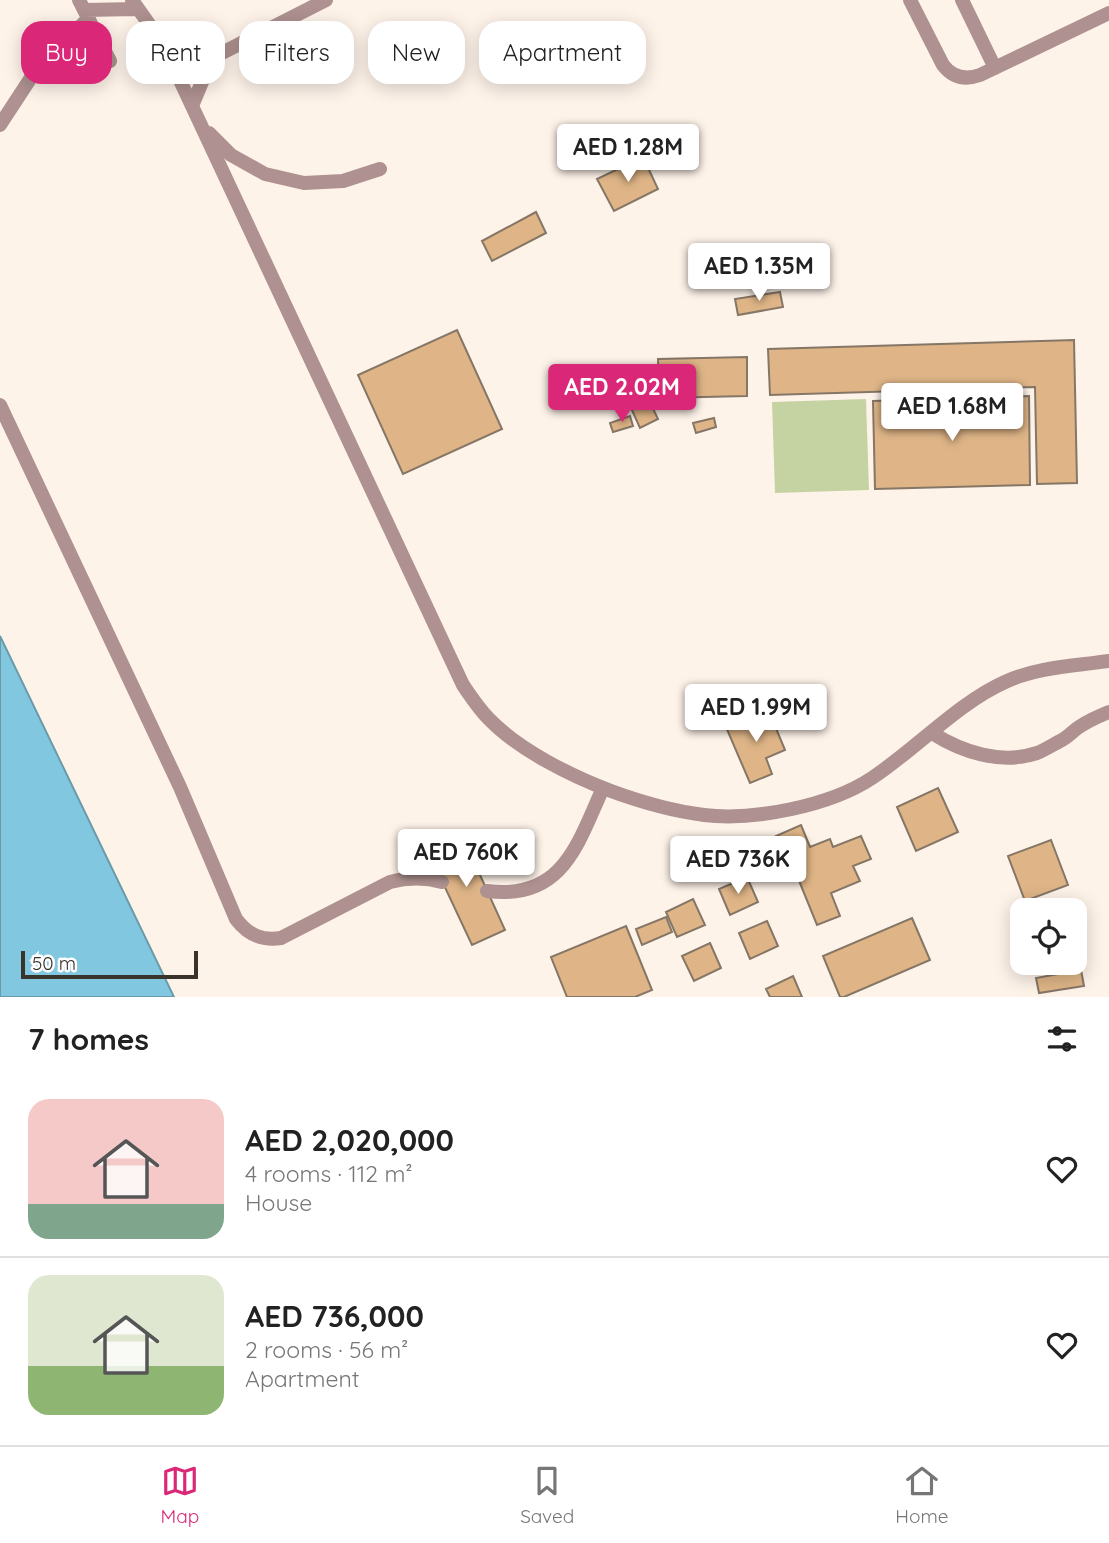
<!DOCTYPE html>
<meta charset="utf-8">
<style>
:root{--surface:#fff;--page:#f2f2f2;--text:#222;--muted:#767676;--line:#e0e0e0;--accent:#db2777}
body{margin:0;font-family:Quicksand,sans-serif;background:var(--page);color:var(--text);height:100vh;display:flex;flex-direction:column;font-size:26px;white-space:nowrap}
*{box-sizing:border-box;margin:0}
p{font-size:23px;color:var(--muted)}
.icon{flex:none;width:38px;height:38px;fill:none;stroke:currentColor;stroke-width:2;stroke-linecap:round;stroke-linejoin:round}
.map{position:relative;height:997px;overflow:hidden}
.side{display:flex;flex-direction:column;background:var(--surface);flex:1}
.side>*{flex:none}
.top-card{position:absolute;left:21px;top:21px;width:700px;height:63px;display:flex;gap:14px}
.controls{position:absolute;left:1010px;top:898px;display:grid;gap:14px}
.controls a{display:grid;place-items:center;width:77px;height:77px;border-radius:14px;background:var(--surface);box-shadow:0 4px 18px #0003;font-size:35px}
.scale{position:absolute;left:21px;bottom:18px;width:177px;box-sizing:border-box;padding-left:7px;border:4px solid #39332c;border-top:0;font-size:19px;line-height:24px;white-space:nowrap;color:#39332c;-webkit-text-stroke:5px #fff;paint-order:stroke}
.price{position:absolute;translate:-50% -60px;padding:0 16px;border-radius:7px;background:#fff;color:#222;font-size:23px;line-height:46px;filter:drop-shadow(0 2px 4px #0008)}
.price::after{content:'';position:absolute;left:50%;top:42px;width:21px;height:16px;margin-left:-10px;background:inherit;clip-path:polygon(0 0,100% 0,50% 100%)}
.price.on{background:var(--accent);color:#fff}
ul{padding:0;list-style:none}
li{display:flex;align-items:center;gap:21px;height:175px;padding:0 28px}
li+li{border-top:2px solid var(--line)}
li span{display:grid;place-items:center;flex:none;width:196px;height:140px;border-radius:21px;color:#555}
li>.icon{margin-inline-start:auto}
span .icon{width:84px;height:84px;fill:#fffc;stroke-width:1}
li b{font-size:30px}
h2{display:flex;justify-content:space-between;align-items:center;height:84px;padding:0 28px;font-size:30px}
.chip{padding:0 24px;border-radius:21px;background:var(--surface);box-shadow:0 4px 18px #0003;font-size:24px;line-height:63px}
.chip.on{background:var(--accent);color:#fff}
.tabs{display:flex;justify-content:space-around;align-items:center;height:98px;border-top:2px solid var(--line);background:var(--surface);font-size:19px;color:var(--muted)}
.tabs a{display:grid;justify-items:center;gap:4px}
.tabs .on{color:var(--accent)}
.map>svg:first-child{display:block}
</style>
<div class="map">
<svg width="1109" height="997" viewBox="0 0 1109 997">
<rect width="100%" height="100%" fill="#fef3e9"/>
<path fill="#c5d3a3" d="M866,399L869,490L775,493L772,402Z"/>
<path fill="#80c7df" stroke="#6b9ba9" stroke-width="2" d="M0,636L174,997H0Z"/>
<path fill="#dfb587" stroke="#857666" stroke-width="2" d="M643,157L658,189L614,211L597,179Z
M536,212L546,233L492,261L482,241Z
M780,292L783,307L738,315L735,299Z
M457,330L502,429L403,474L358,375Z
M1074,340L1077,483L1037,484L1035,387L770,395L768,349Z
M747,357V396L659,398L658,359Z
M1029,396L1030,485L875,489L873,401Z
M649,400L658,419L640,428L631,408Z
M630,416L633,426L613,432L610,423Z
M714,418L716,427L696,433L693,423Z
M768,709L785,750L766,758L772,774L750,783L726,727Z
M938,788L958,832L916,851L897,807Z
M801,825L810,847L830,839L833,847L861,836L871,859L853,866L860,881L831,893L840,916L817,925L791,861L787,863L776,836Z
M461,833L505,930L472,945L427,849Z
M1051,840L1068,885L1025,901L1008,856Z
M747,877L758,902L730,915L719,889Z
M693,899L705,925L677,937L666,912Z
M666,917L672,932L642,945L636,929Z
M912,918L930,960L844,997H840L823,956Z
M767,921L778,946L750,959L739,933Z
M626,926L652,990L635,997H567L551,957Z
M710,943L721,968L694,981L682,956Z
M1081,970L1084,986L1039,993L1036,978Z
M793,976L802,997H770L766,989Z"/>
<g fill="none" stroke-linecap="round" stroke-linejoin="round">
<path stroke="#ae9190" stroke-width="14" d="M79,0L110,61
M132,0L163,44L463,685C471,697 479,709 489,719C519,750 571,776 611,791C641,802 672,811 704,815C753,821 830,806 872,778C916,749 958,703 1005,682C1037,667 1075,666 1109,661
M910,0L943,65C953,78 966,80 980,75L1109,13
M962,0L995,68
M84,10L138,9
M163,44L212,58
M192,106L212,58L326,0
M0,125L36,70L52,53L89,18
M209,133L231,155L265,174L304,183L343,181L380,169
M0,405L180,787L236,919C248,935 262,941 281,938L390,882C409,877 424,877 442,882
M932,733C962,752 1001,765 1037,753C1045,750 1054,744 1062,740C1068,737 1073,731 1079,727C1088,721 1099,716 1109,712
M487,891C563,901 578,843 603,788"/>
</g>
</svg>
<div class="controls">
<a><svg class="icon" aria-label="locate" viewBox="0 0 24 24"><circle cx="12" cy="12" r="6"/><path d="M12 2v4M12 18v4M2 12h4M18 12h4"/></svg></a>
</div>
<div class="scale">50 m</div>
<b class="price" style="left:628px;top:184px">AED 1.28M</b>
<b class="price" style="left:759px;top:303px">AED 1.35M</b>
<b class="price on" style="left:622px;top:424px">AED 2.02M</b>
<b class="price" style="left:952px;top:443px">AED 1.68M</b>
<b class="price" style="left:756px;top:744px">AED 1.99M</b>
<b class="price" style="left:466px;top:889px">AED 760K</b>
<b class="price" style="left:738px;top:896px">AED 736K</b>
<div class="top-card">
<a class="chip on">Buy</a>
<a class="chip">Rent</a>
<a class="chip">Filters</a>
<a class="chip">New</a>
<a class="chip">Apartment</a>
</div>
</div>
<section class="side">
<h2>7 homes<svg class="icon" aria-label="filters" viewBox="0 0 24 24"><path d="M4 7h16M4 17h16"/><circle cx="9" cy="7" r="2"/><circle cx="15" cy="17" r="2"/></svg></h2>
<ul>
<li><span style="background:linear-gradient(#f6c9c9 75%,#7fa58c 0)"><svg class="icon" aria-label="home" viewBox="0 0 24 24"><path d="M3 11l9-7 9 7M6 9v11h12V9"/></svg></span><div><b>AED 2,020,000</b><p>4 rooms · 112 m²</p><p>House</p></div><svg class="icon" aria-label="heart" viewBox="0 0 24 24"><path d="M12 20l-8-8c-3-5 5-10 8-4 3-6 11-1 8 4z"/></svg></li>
<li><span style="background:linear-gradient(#dfe7d0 65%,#8fb573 0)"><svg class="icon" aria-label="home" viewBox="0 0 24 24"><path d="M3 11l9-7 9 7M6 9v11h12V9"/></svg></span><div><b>AED 736,000</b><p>2 rooms · 56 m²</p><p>Apartment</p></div><svg class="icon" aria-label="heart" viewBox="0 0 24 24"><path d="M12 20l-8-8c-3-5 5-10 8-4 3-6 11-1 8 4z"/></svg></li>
</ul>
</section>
<nav class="tabs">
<a class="on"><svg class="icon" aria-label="map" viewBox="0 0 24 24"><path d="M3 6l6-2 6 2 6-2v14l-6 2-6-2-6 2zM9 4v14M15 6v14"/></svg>Map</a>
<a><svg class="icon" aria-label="saved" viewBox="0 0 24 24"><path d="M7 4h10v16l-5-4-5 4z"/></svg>Saved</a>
<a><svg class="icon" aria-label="home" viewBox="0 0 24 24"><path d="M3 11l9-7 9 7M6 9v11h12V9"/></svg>Home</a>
</nav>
